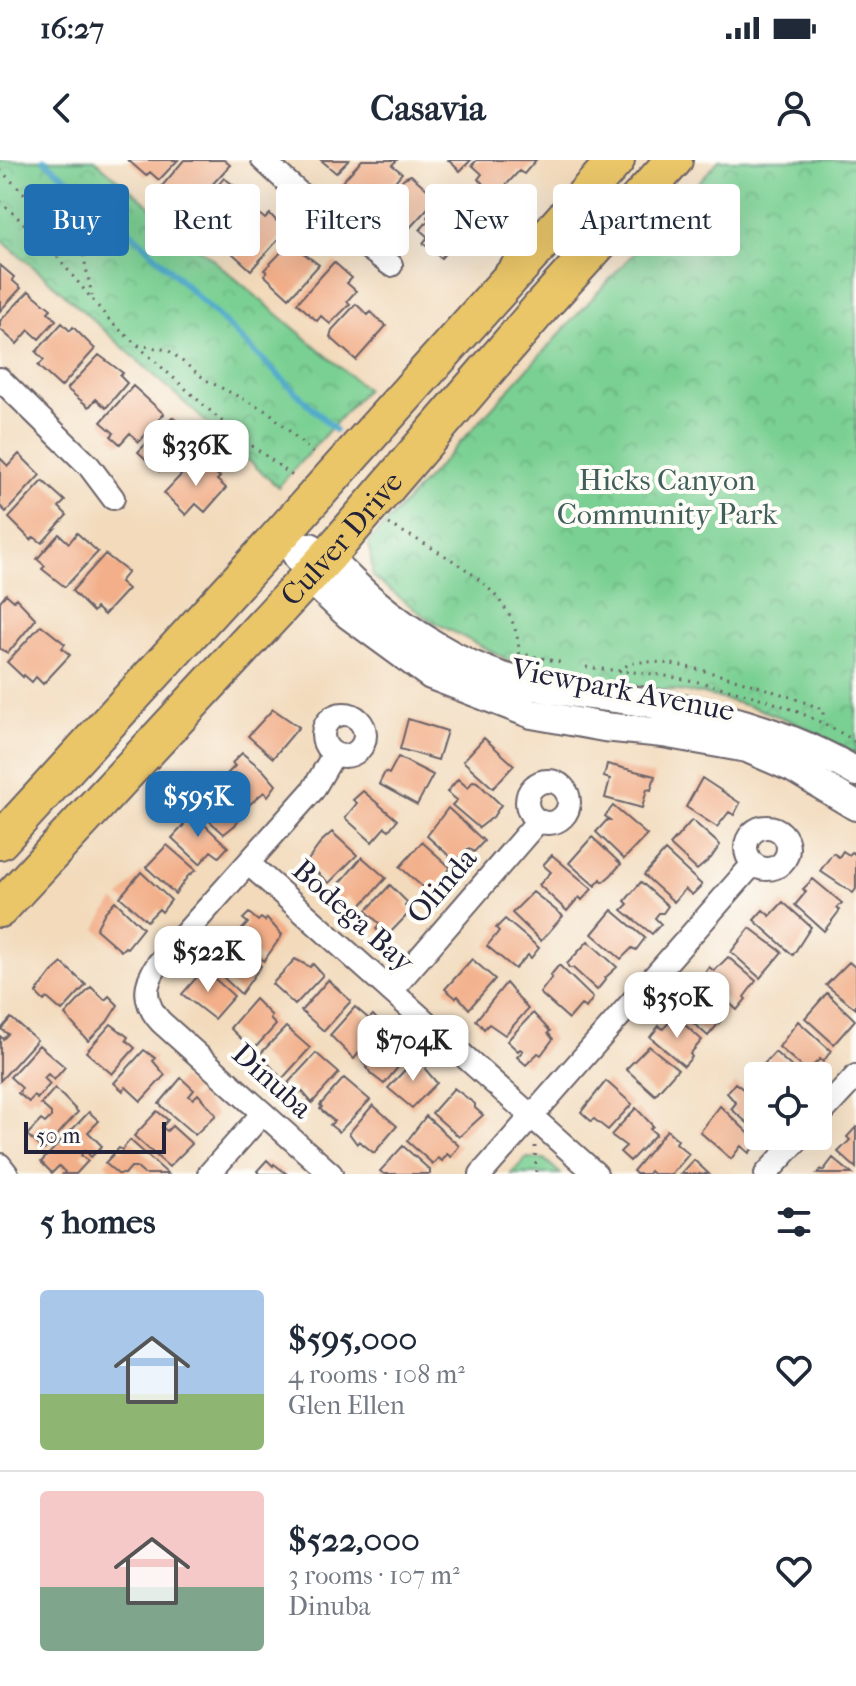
<!DOCTYPE html>
<meta charset="utf-8">
<style>
:root{--surface:#fff;--page:#f6f6f7;--text:#1f2937;--muted:#747a83;--line:#e0e1e3;--accent:#1f6fb2}
body{margin:0;font-family:"IM FELL French Canon",serif;background:var(--page);color:var(--text);height:100vh;display:flex;flex-direction:column;font-size:30px;white-space:nowrap}
*{box-sizing:border-box;margin:0}
p{font-size:26px;color:var(--muted)}
.icon{flex:none;width:44px;height:44px;fill:none;stroke:currentColor;stroke-width:2;stroke-linecap:round;stroke-linejoin:round}
.map{position:relative;height:1014px;overflow:hidden}
.details{display:flex;flex-direction:column;background:var(--surface);flex:1}
.details>*{flex:none}
.banner{position:absolute;left:24px;top:24px;width:808px;height:72px;display:flex;gap:16px}
.tools{position:absolute;left:744px;top:902px;display:grid;gap:16px}
.tools a{display:grid;place-items:center;width:88px;height:88px;border-radius:8px;background:var(--surface);box-shadow:0 8px 32px #0002;font-size:40px}
.scale{position:absolute;left:24px;bottom:20px;width:142px;box-sizing:border-box;padding-left:8px;border:4px solid #22223b;border-top:0;font-size:22px;line-height:28px;white-space:nowrap;color:#22223b;-webkit-text-stroke:6px #fdfcf7;paint-order:stroke}
.price{position:absolute;translate:-50% -68px;padding:0 18px;border-radius:16px;background:#fff;color:#222;font-size:26px;line-height:52px;filter:drop-shadow(0 2px 4px #0008)}
.price::after{content:'';position:absolute;left:50%;top:48px;width:24px;height:18px;margin-left:-12px;background:inherit;clip-path:polygon(0 0,100% 0,50% 100%)}
.price.selected{background:var(--accent);color:#fff}
ul{padding:0;list-style:none}
li{display:flex;align-items:center;gap:24px;height:200px;padding:0 40px}
li+li{border-top:2px solid var(--line)}
li span{display:grid;place-items:center;flex:none;width:224px;height:160px;border-radius:8px;color:#555}
li>.icon{margin-inline-start:auto}
span .icon{width:96px;height:96px;fill:#fffc;stroke-width:1}
li b{font-size:34px}
h2{display:flex;justify-content:space-between;align-items:center;height:96px;padding:0 40px;font-size:34px}
.pill{padding:0 28px;border-radius:8px;background:var(--surface);box-shadow:0 8px 32px #0002;font-size:28px;line-height:72px}
.pill.selected{background:var(--accent);color:#fff}
.status{display:flex;justify-content:space-between;align-items:center;height:56px;padding:0 40px;background:var(--surface);direction:ltr}
.status svg{height:22px;fill:currentColor}
header{display:flex;justify-content:space-between;align-items:center;height:104px;padding:0 40px;background:var(--surface);font-size:36px;font-weight:700}
.map>svg:first-child{display:block}
</style>
<div class="status"><b>16:27</b><svg viewBox="0 0 49 12"><path d="M0 12V9h3v3zM5 12V6h3v6zM10 12V3h3v9zM15 12V0h3v12zM26 1h20v11H26zM47 4h2v5h-2z"/></svg></div>
<header><svg class="icon" aria-label="back" viewBox="0 0 24 24"><path d="M15 5l-7 7 7 7"/></svg>Casavia<svg class="icon" aria-label="person" viewBox="0 0 24 24"><circle cx="12" cy="8" r="4"/><path d="M4 21q1-7 8-7t8 7"/></svg></header>
<div class="map">
<svg width="856" height="1014" viewBox="0 0 856 1014">
<defs>
<pattern id="park-crowns" width="20" height="18" patternUnits="userSpaceOnUse" patternTransform="scale(2)"><rect width="20" height="18" fill="#7ad093"/><path d="M2 6a3 3 0 1 1 6 0M12 15a3 3 0 1 1 6 0" fill="none" stroke="#69b280"/></pattern>
</defs>
<rect width="100%" height="100%" fill="#fdfcf7"/>
<filter id="ink" filterUnits="userSpaceOnUse"><feTurbulence type="fractalNoise" baseFrequency=".0125" numOctaves="2"/><feDisplacementMap in="SourceGraphic" scale="16" xChannelSelector="R" yChannelSelector="G"/><feConvolveMatrix kernelMatrix="1 2 1 2 8 2 1 2 1" color-interpolation-filters="sRGB"/></filter>
<filter id="wash" filterUnits="userSpaceOnUse"><feTurbulence type="fractalNoise" baseFrequency=".006" numOctaves="4" result="noise"/><feDisplacementMap in="SourceGraphic" scale="32" xChannelSelector="R" yChannelSelector="G"/><feGaussianBlur stdDeviation="1.8" result="paint"/><feColorMatrix in="noise" values="0 0 0 0 0 0 0 0 0 0 0 0 0 0 0 0 0 1.4 0 .05"/><feComposite in="paint" operator="in"/></filter>
<g filter="url(#wash)">
<rect width="100%" height="100%" fill="#f2dabb"/>
<path fill="url(#park-crowns)" stroke="#4e7967" stroke-width="2" d="M0,0H95L366,229L278,327L43,115L0,79Z
M719,0H856V594L798,564L756,548L703,534L606,523L510,501L428,459L373,417L369,382Z
M526,998L544,999L561,1014H511Z"/>
<g fill="none" stroke-linecap="round" stroke-linejoin="round">
<path stroke="#4da9cb" stroke-width="6" d="M44,0L129,70L335,270"/>
</g>
<g id="blocks">
<path fill="#f2af89" d="M128,0H178L159,20L150,12L146,16Z
M184,0H224L230,5L189,50L162,26Z
M321,0H349L336,13Z
M362,0H397L392,5L402,13L382,37L378,34L371,42L363,35L358,39L341,23Z
M448,0H471L460,11Z
M477,0H536L524,14L519,11L497,35L478,19L482,14L472,5Z
M411,15L437,38L406,72L380,45L404,18Z
M224,18L255,41L225,74L199,52L202,48L200,46Z
M445,37L454,45L458,41L477,58L441,98L423,83L428,77L420,70L429,60L427,57Z
M257,52L265,59L270,54L286,71L251,110L232,93L236,89L226,80L247,56L251,59Z
M290,83L319,105L289,138L264,115L267,112L264,110Z
M334,102L352,118L347,123L356,131L347,141L350,144L330,164L321,156L317,161L297,143Z
M0,105L14,117L12,120L21,128L0,151Z
M29,131L51,149L48,152L56,160L39,179L29,170L17,184L0,169V161Z
M356,144L368,155L371,152L386,166L356,200L330,177L332,170Z
M62,163L70,171L73,167L95,189L61,227L38,206L44,200L36,192Z
M99,195L123,213L120,216L127,223L106,248L96,239L89,247L67,229Z
M133,226L164,254L139,282L130,273L120,284L111,276L114,273L101,262Z
M172,257L195,276L192,279L199,286L177,310L168,302L159,311L138,292Z
M19,294L40,315L6,352L0,346V298L8,306Z
M198,297L220,317L217,320L226,328L205,352L196,344L186,355L164,333Z
M43,321L65,341L59,347L67,355L42,383L34,377L31,380L9,358Z
M77,373L98,392L65,427L42,409L45,406L37,399L59,374L69,383Z
M105,394L128,412L120,422L128,429L104,455L96,448L93,452L72,431Z
M6,434L14,441L16,438L36,459L8,493L0,489V441Z
M41,465L65,484L62,488L70,495L43,524L36,517L32,522L24,515L23,517L7,502Z
M273,549L299,567L273,598L248,576Z
M408,559L447,571L438,600L400,589Z
M484,578L514,605L493,628L463,601Z
M242,593L263,610L276,625L268,636L264,632L249,645L222,619L235,606L232,603Z
M398,597L433,615L417,645L379,624L385,612L389,614Z
M607,604L655,616L651,630L647,629L642,648L605,638L610,619L604,617Z
M702,618L740,643L734,655L729,652L717,667L686,647Z
M458,619L468,628L473,621L477,622L501,645L493,657L479,668L452,645L457,640L447,632Z
M219,625L246,649V652L235,665L224,674L197,650Z
M363,631L397,660L389,670L385,667L372,682L345,658L357,643L353,640Z
M613,646L647,675L624,699L596,672L607,660H610L605,656Z
M448,648L484,681L474,692L469,688L455,701L427,676Z
M190,651L228,687L219,697L211,691L200,704L172,678L184,665L180,661Z
M692,660L720,685L711,698L697,710L670,685Z
M332,672L357,695L329,723L306,703L322,681Z
M592,677L621,704L611,715L603,722L601,719L595,726L569,703Z
M422,682L450,707L441,720L428,732L400,707Z
M167,685L196,710L188,716L175,734L146,707Z
M665,691L702,725L692,735L685,729L674,742L644,715Z
M843,691L849,695L852,692L856,695V729L853,733L820,711L833,693L839,697Z
M552,695L592,729L582,740L579,737L567,751L539,725L551,712L543,705Z
M362,697L386,718L359,748L347,736L340,744L330,735Z
M141,712L171,740L162,752L159,749L147,761L120,737Z
M813,719L842,743L837,748L840,750L824,771L795,745L806,732L803,729Z
M641,722L668,746L663,753H659L655,758L661,764L652,774L622,750L628,744L625,741Z
M390,725L408,743L405,746L411,751L385,778L376,769L380,764L366,751Z
M533,732L563,756L541,781L512,753Z
M115,741L143,768L127,788L125,787L121,791L96,769L105,752Z
M783,742L811,767L793,795L754,760L763,750L770,756Z
M612,750L645,778L636,790L632,788L621,799L592,774Z
M249,753L258,761L261,758L265,761L267,758L282,775L264,801L236,776L248,763L243,759Z
M505,759L539,788L531,798L528,795L515,809L487,786L499,771L496,768Z
M750,768L782,792L760,818L731,792Z
M588,781L617,807L605,818L606,819L597,830L573,808H569L567,804Z
M231,782L261,806L241,834L207,802L215,792L219,795Z
M728,797L756,821L744,837L746,839L737,850L702,818L709,807L714,811Z
M295,799L310,807L313,804L323,815L295,845L272,824Z
M472,799L495,819L469,849L458,836L456,838L445,829Z
M849,802L856,808V849L826,825Z
M62,803L86,825L62,851L47,838L44,841L36,833L52,812Z
M559,805L593,838L586,848L581,845L569,859L540,833L552,817L550,816Z
M204,809L234,836L214,859L182,834Z
M328,820L351,841L324,871L301,851Z
M506,823L528,849L505,875L489,864L484,869L476,860Z
M91,827L105,840L109,836L118,845L107,862L88,881L65,855Z
M700,827L729,848V851L708,876L679,851Z
M827,833L855,860L834,884L805,858Z
M255,839L272,856L270,859L276,865L253,890L230,868Z
M355,847L369,859L373,855L382,865L354,899L330,875Z
M533,853L550,871L548,873L553,879L541,895L538,893L526,905L517,897L523,891L520,889L518,891L507,881Z
M675,856L702,880L690,894L692,897L684,906L650,877L659,866L663,869Z
M11,858L37,880L0,921V876L3,879L8,874L1,869Z
M798,861L831,891L823,902L820,899L807,911L779,887Z
M111,864L128,877L126,880L135,888L112,914L86,892Z
M286,867L310,888L282,919L260,894Z
M384,873L389,877L390,876L409,894L384,924L371,914L362,900Z
M39,885L65,907L54,920L48,914L44,918L50,924L37,939L34,936L29,942L18,933L22,928L10,917Z
M649,886L678,909L655,935L626,909Z
M144,890L155,898L153,901L165,915L141,941L126,927L123,931L114,923Z
M775,892L802,916H758V921L753,916Z
M316,893L339,913L312,943L301,930L299,933L288,923Z
M417,897L427,906L425,909L437,923L412,948L388,928Z
M181,918L194,930L189,936L193,939L198,934L216,955L195,975L159,944Z
M344,918L370,940L339,972L330,965L334,961L320,949L322,947L320,945Z
M606,921L632,944L608,970L594,959L591,961L581,952Z
M749,921L758,929V972L731,949L736,943L727,933L735,923L743,929Z
M55,928L78,952L44,990L27,975L41,960L45,963L51,957V953L41,944Z
M454,928L475,944V948L483,955L459,977L432,953Z
M373,945L397,966L374,993L359,981L357,984L349,973Z
M720,946L758,982L749,993L741,986L731,999L700,972Z
M636,948L653,966L650,969L656,974L630,1001L620,992L626,986L611,975Z
M157,951L168,960L162,967L167,971L172,966L192,984L169,1007L134,976Z
M89,952L99,961L88,972L102,986L91,997L85,990L81,995L88,1001L76,1014H63L65,1012L59,1006L52,1013L41,1002Z
M426,956L459,986L451,997L447,994L442,1001L438,998L433,1004L407,981Z
M856,967V1008L838,992L850,980L847,977Z
M667,970L678,980L676,983L689,994L672,1014H653L650,1011L648,1014H636L633,1011Z
M130,980L168,1014H144L136,1007H131L125,1014H118L105,1003L119,988L122,990Z
M403,986L430,1010V1014H384L380,1011Z
M833,998L852,1014H817L821,1009L823,1011Z
M267,1000L273,1006L274,1004L287,1014H260L257,1011Z
M694,1000L709,1014H681Z"/>
</g>
</g>
<g filter="url(#ink)">
<use href="#blocks" fill-opacity="0" stroke="#6b6268" stroke-width="2"/>
<g fill="none" stroke-linecap="round" stroke-linejoin="round">
<g stroke="#6b6268" stroke-width="26">
<path id="minor" d="M263,0L322,54L391,105
M0,219L89,306L113,338
M323 575a21 21 0 1 1 42 0a21 21 0 1 1-42 0Z
M527 642a21 21 0 1 1 42 0a21 21 0 1 1-42 0Z
M746 688a21 21 0 1 1 42 0a21 21 0 1 1-42 0Z
M248,703L596,1014
M391,831L538,661
M818,957L856,916
M0,1005L7,1014
M209,1014L263,953
M331,1014L161,862C143,843 143,825 158,804L313,630L334,594
M481,1014L753,704
M766,1014L801,976"/>
</g>
<g stroke="#6b6268" stroke-width="32">
<path id="tertiary" d="M283,372L309,415L318,426L349,455L431,515L532,554L604,567L663,573L747,588L793,608L856,646
M310,387C335,401 352,424 374,442C410,472 456,502 500,516C557,535 610,535 667,546C734,558 797,577 856,612"/>
</g>
<g stroke="#6b6268" stroke-width="40">
<g id="primary">
<path d="M0,681L283,372L616,0"/>
<path id="s1" d="M0,749L327,397L542,146L674,0"/>
</g>
</g>
<path stroke="#6b6268" stroke-width="3" stroke-dasharray="2 6" stroke-linecap="butt" d="M0,10L82,89L93,140
M0,41L49,87L110,161L235,273L294,317
M138,185L168,190L206,220L270,253L315,295
M389,364C439,393 518,426 519,493L564,503
M586,507C614,511 643,512 672,517C736,528 801,547 856,582
M619,511C623,509 626,505 630,504C664,492 781,533 817,547L823,550V561
M535,986L536,1014"/>
<use href="#minor" stroke="#fff" stroke-width="22"/>
<use href="#tertiary" stroke="#fff" stroke-width="28"/>
<use href="#primary" stroke="#eac669" stroke-width="36"/>
</g>
</g>
<g text-anchor="middle" dominant-baseline="central" stroke-width="8" stroke-linejoin="round" paint-order="stroke">
<g font-size="30" fill="#415f5a" stroke="#fdfcf7">
<text x="667" y="320">Hicks Canyon<tspan x="667" dy="34">Community Park</tspan></text>
</g>
<g font-size="30" fill="#22223b" stroke="#fdfcf7">
<text stroke="none"><textPath href="#s1" startOffset="504">Culver Drive</textPath></text>
<text transform="translate(623 530) rotate(11)">Viewpark Avenue</text>
<text transform="translate(442 726) rotate(-49)">Olinda</text>
<text transform="translate(353 756) rotate(42)">Bodega Bay</text>
<text transform="translate(272 921) rotate(42)">Dinuba</text>
</g>
</g>
</svg>
<div class="tools">
<a><svg class="icon" aria-label="locate" viewBox="0 0 24 24"><circle cx="12" cy="12" r="6"/><path d="M12 2v4M12 18v4M2 12h4M18 12h4"/></svg></a>
</div>
<div class="scale">50 m</div>
<b class="price" style="left:196px;top:328px">$336K</b>
<b class="price selected" style="left:198px;top:679px">$595K</b>
<b class="price" style="left:208px;top:834px">$522K</b>
<b class="price" style="left:677px;top:880px">$350K</b>
<b class="price" style="left:413px;top:923px">$704K</b>
<div class="banner">
<a class="pill selected">Buy</a>
<a class="pill">Rent</a>
<a class="pill">Filters</a>
<a class="pill">New</a>
<a class="pill">Apartment</a>
</div>
</div>
<section class="details">
<h2>5 homes<svg class="icon" aria-label="filters" viewBox="0 0 24 24"><path d="M4 7h16M4 17h16"/><circle cx="9" cy="7" r="2"/><circle cx="15" cy="17" r="2"/></svg></h2>
<ul>
<li><span style="background:linear-gradient(#a9c7e8 65%,#8fb573 0)"><svg class="icon" aria-label="home" viewBox="0 0 24 24"><path d="M3 11l9-7 9 7M6 9v11h12V9"/></svg></span><div><b>$595,000</b><p>4 rooms · 108 m²</p><p>Glen Ellen</p></div><svg class="icon" aria-label="heart" viewBox="0 0 24 24"><path d="M12 20l-8-8c-3-5 5-10 8-4 3-6 11-1 8 4z"/></svg></li>
<li><span style="background:linear-gradient(#f6c9c9 60%,#7fa58c 0)"><svg class="icon" aria-label="home" viewBox="0 0 24 24"><path d="M3 11l9-7 9 7M6 9v11h12V9"/></svg></span><div><b>$522,000</b><p>3 rooms · 107 m²</p><p>Dinuba</p></div><svg class="icon" aria-label="heart" viewBox="0 0 24 24"><path d="M12 20l-8-8c-3-5 5-10 8-4 3-6 11-1 8 4z"/></svg></li>
</ul>
</section>
